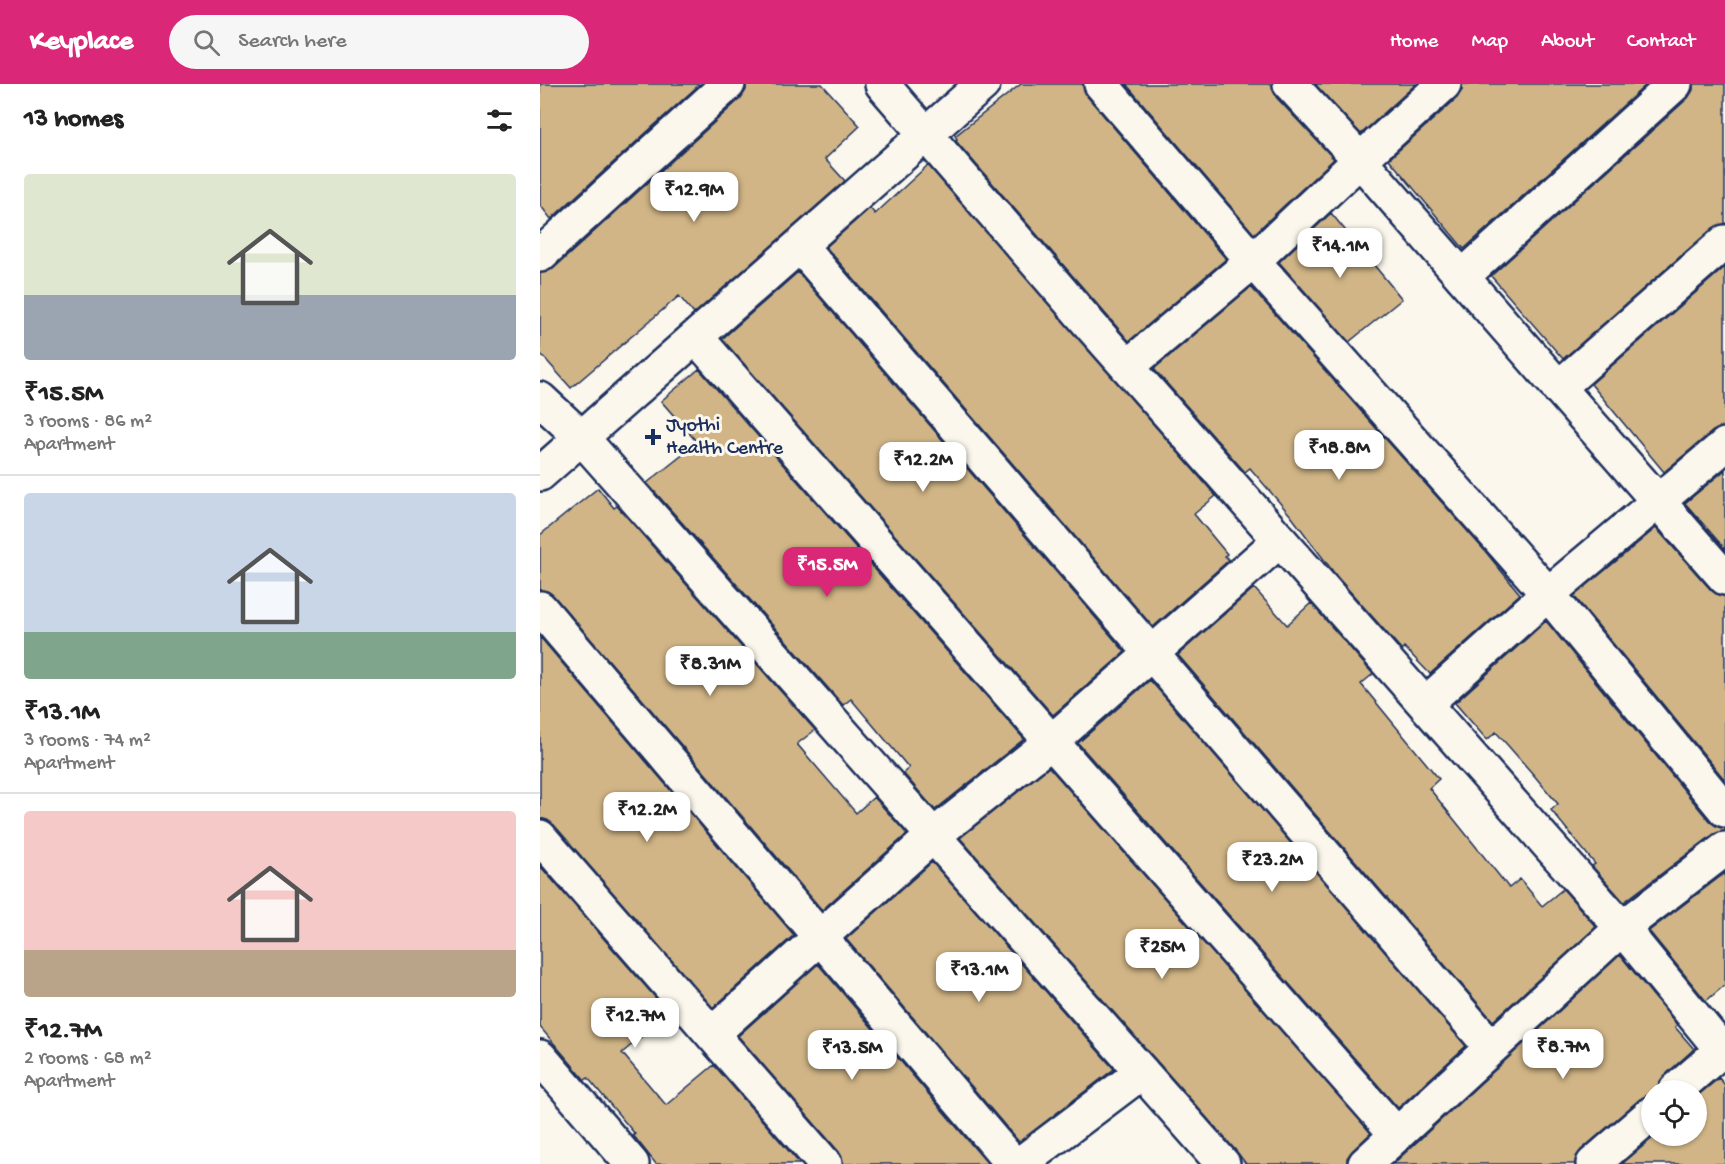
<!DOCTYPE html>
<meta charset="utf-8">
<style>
:root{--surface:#fff;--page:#f6f6f6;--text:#222;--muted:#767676;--line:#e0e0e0;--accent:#db2777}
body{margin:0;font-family:"Gochi Hand",sans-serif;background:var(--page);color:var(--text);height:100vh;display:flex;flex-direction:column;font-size:22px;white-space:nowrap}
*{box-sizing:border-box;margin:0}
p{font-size:20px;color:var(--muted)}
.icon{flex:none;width:33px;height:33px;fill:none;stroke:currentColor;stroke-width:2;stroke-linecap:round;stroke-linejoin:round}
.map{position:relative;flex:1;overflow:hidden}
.drawer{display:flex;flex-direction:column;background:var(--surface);width:540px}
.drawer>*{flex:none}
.fabs{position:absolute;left:1101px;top:996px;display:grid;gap:12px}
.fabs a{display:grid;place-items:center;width:66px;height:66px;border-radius:50%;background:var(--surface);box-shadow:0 2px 4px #0004;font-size:30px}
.price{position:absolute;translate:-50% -51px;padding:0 14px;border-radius:12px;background:#fff;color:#222;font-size:20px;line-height:39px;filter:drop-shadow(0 2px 3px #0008)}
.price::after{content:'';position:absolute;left:50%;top:36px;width:18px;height:14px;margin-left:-9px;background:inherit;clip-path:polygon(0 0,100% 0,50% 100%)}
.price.active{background:var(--accent);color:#fff}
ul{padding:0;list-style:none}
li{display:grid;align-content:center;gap:12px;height:318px;padding:0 24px}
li+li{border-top:2px solid var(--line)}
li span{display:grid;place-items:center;height:186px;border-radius:6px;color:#555}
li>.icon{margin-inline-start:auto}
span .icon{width:108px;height:108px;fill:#fffc;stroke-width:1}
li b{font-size:26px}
h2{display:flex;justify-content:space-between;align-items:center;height:72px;padding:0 24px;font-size:26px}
header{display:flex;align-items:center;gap:36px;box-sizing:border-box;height:84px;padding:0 30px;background:var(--accent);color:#fff}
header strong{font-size:28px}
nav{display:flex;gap:33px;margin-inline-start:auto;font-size:21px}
.search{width:420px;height:54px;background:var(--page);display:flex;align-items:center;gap:15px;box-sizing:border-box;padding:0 21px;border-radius:33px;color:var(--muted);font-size:22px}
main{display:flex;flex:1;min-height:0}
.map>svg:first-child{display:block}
</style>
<header>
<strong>Keyplace</strong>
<div class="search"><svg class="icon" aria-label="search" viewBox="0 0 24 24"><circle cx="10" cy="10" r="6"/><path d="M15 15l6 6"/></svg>Search here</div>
<nav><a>Home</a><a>Map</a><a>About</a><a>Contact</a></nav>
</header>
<main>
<section class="drawer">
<h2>13 homes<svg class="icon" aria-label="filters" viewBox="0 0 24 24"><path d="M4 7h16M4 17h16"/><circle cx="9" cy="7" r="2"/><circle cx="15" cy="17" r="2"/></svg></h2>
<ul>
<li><span style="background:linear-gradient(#dfe7d0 65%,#9aa5b1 0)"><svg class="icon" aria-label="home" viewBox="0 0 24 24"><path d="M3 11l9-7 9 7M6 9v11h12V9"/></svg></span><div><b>₹15.5M</b><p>3 rooms · 86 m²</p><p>Apartment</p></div></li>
<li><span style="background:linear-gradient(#c9d6e8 75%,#7fa58c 0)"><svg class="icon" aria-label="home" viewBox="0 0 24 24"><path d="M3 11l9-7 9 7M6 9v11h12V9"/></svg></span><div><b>₹13.1M</b><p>3 rooms · 74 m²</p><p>Apartment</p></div></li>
<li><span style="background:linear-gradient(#f6c9c9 75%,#b9a48a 0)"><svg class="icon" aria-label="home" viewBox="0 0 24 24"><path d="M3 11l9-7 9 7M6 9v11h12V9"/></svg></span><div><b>₹12.7M</b><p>2 rooms · 68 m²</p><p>Apartment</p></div></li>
</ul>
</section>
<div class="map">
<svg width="1185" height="1080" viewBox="0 0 1185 1080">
<rect width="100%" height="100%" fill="#fbf7ec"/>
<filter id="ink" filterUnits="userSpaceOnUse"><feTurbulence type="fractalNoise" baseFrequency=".0167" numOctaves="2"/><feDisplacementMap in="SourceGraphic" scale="12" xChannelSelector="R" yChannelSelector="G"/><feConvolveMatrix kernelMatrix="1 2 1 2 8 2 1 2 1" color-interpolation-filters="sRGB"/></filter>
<g filter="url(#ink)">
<path fill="#d1b586" stroke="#1b2f5e" stroke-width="1.5" d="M0,0H160L11,135L0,121Z
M206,0H282L320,42L285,75L305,97L154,230L139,212L31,304L0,269V189L13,185L201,14L206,6Z
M481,0H543L547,12L686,175L589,257L415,56L417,55L415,52Z
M586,0H732L736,13L794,75L714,150Z
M775,0H876L821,50Z
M922,0H1107L924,165L849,75L917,14L922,6Z
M1153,0H1185V140L1173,144L1023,275L951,192L1148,14L1153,6Z
M388,81L676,412L654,430L687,470L685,472L689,476L613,543L286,163L330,124L335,130Z
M791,129L862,215L809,258L739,178Z
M1185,183V343L1173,347L1124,388L1051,300Z
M258,188L585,568L513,631L182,255Z
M711,203L945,467L980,510L890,590L864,563L862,566L798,494L751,432L710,384L705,388L614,285Z
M159,285L484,655L395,726L363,689L369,684L311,615L303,621L107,399L155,361L154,359L156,357L121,317Z
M1185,386V465L1145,419Z
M58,404L74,424L77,422L275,646L257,660L316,729L334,713L367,750L282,826L14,512L7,507L0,506V451Z
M1116,444L1171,506L1178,511L1185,512V696L1034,512Z
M714,504L747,541L771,519L833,590L821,600L899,695L889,704L969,804L980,795L1002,822L1023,805L1056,843L953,937L638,571Z
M1006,537L1170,738L1178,743L1185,744V747L1174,750L1084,818L1052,782L1055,780L1011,726L1018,720L992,689L956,648L947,656L915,619Z
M0,553L254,851L173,924L14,741L7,736L0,735Z
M610,596L926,962L858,1024L538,659Z
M509,683L831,1049L812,1067L807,1074V1080H706L697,1068L420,754Z
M392,778L574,985L479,1058L306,855Z
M0,782L129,929L82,969L126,1021L174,981L260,1080H116L93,1051L95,1050L48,994L45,996L0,943Z
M1185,789V901L1166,917L1109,847Z
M1080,871L1137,941L1135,943L1154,965L1124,992L1119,999L1118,1006H1112V1011L1100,1015L1041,1066L1036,1073L1035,1080H853Z
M278,880L448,1080H303L299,1068L198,952Z
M1179,994L1185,1001V1080H1082L1115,1052H1156V1013Z"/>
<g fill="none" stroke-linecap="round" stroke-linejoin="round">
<g stroke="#1b2f5e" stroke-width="38">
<path id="minor" d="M342,0L552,243L1082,844L1185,970
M561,0L713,177L1008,510L1185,726
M750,0L820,76L904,0
M260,162L951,963
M0,171L188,0
M922,193L1135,0
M156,253L856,1050
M587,283L713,177L820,76L1185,494
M1018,304L1185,158
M0,315L42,354L683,1080
M0,390L443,0
M0,524L473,1080
M885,620L1008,510L1185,361
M0,753L285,1080
M172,950L393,752L511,658L740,456
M0,973L92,1080
M1136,1006L1182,966
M480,1080L602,988
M825,1080L1082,844L1185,765
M1053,1080L1112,1029"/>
</g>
<use href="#minor" stroke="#fbf7ec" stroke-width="33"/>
</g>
</g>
<path fill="#1b2f5e" stroke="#fbf7ec" stroke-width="2" d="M110 344h6v6h6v6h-6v6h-6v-6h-6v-6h6z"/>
<g text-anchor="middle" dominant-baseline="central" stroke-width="6" stroke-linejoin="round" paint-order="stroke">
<g font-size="20" fill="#1b2f5e" stroke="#fbf7ec" text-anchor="start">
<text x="126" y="342">Jyothi<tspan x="126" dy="23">Health Centre</tspan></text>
</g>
</g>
</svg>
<div class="fabs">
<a><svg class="icon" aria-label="locate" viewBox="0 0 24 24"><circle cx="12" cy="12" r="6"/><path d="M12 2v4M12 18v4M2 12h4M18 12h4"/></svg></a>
</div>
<b class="price" style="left:154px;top:139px">₹12.9M</b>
<b class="price" style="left:800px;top:195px">₹14.1M</b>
<b class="price" style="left:799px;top:397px">₹18.8M</b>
<b class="price" style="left:383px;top:409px">₹12.2M</b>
<b class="price active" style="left:287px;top:514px">₹15.5M</b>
<b class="price" style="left:170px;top:613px">₹8.31M</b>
<b class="price" style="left:107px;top:759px">₹12.2M</b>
<b class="price" style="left:732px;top:809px">₹23.2M</b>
<b class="price" style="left:622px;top:896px">₹25M</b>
<b class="price" style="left:439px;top:919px">₹13.1M</b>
<b class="price" style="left:95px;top:965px">₹12.7M</b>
<b class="price" style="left:1023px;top:996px">₹8.7M</b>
<b class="price" style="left:312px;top:997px">₹13.5M</b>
</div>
</main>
